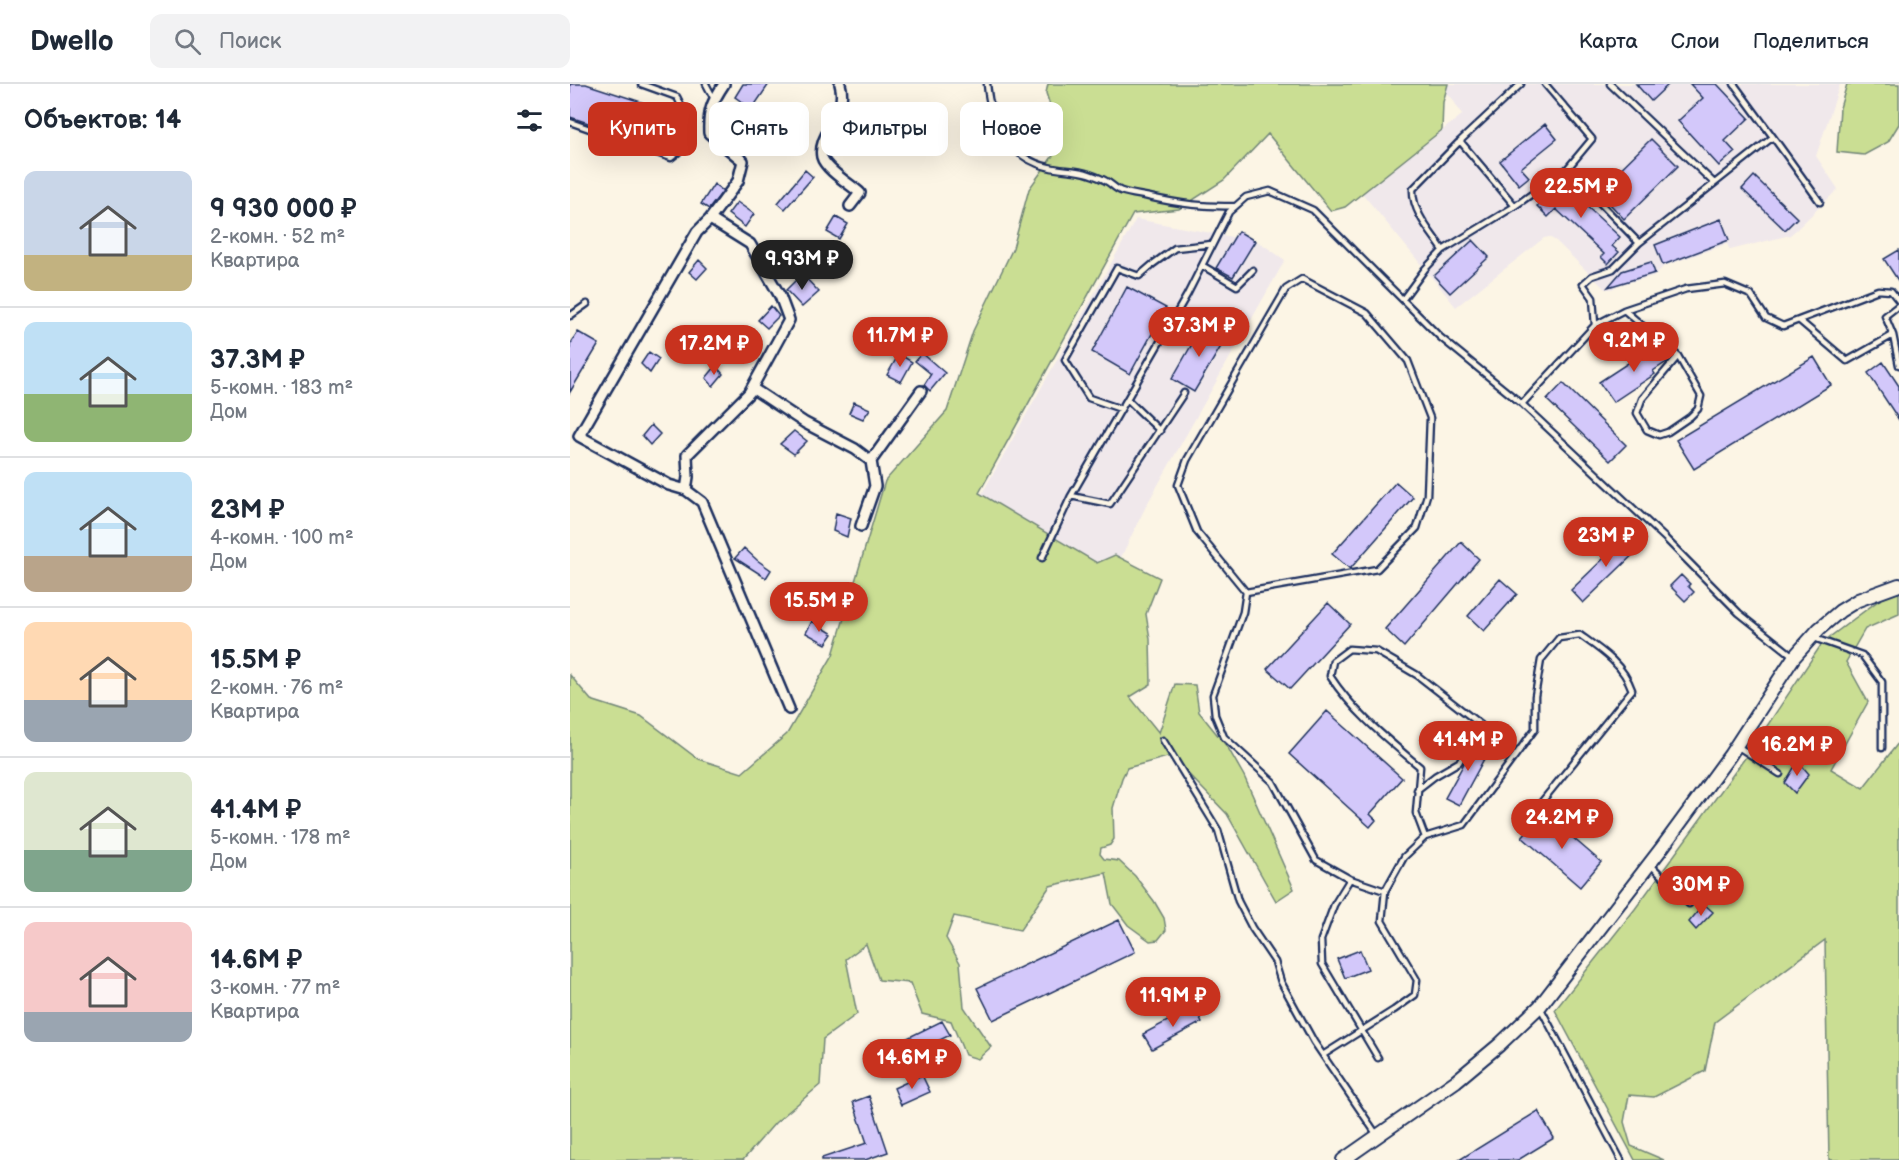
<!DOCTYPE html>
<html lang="ru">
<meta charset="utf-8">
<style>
:root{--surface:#fff;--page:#f2f2f3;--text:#1f2937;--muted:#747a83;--line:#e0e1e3;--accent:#c8321e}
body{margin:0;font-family:"Balsamiq Sans",sans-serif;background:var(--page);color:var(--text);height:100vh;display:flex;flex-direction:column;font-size:22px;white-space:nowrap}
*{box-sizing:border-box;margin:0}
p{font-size:20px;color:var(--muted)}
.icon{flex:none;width:33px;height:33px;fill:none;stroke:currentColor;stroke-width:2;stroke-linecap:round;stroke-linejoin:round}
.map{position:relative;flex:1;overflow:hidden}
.drawer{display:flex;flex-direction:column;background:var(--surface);width:570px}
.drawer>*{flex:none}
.guide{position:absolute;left:18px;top:18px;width:570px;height:54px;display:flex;gap:12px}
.price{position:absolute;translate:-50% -51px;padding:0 14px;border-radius:21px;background:var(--accent);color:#fff;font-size:20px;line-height:39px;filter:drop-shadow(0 2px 3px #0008)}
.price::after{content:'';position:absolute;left:50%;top:36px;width:18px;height:14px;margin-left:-9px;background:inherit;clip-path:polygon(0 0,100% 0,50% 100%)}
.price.selected{background:#222;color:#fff}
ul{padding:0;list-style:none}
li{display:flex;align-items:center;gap:18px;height:150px;padding:0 24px}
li+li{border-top:2px solid var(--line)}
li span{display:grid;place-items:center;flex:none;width:168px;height:120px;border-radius:12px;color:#555}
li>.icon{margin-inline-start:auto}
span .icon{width:72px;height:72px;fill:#fffc;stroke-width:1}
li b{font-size:26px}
h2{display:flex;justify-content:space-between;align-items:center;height:72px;padding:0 24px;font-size:26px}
.pill{padding:0 21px;border-radius:12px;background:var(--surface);box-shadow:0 6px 24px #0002;font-size:21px;line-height:54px}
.pill.selected{background:var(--accent);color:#fff}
header{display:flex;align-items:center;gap:36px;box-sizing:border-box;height:84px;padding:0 30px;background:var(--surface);border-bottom:2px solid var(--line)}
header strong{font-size:28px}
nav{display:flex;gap:33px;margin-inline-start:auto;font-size:21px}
.search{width:420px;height:54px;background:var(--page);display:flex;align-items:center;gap:15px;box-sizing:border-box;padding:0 21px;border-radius:12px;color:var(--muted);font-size:22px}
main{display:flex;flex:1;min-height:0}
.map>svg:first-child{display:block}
</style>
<header>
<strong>Dwello</strong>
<div class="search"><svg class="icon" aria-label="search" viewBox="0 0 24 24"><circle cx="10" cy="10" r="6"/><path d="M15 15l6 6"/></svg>Поиск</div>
<nav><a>Карта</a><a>Слои</a><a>Поделиться</a></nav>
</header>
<main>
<section class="drawer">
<h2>Объектов: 14<svg class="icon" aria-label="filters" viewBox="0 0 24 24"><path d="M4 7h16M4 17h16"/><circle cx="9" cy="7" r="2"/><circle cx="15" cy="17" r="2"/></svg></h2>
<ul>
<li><span style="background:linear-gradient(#c9d6e8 70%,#c2b280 0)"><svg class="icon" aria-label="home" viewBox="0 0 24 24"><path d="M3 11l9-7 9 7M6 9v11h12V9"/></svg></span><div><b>9 930 000 ₽</b><p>2-комн. · 52 m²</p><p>Квартира</p></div></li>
<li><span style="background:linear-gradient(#bfe0f5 60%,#8fb573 0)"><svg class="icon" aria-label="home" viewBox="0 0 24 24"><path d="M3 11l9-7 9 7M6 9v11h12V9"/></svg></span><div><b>37.3M ₽</b><p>5-комн. · 183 m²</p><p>Дом</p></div></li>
<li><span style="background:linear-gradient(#bfe0f5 70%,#b9a48a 0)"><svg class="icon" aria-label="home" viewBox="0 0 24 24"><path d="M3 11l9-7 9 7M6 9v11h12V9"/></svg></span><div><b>23M ₽</b><p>4-комн. · 100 m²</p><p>Дом</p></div></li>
<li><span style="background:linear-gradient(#ffd9b3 65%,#9aa5b1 0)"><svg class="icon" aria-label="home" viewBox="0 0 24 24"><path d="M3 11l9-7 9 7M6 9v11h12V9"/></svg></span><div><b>15.5M ₽</b><p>2-комн. · 76 m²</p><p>Квартира</p></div></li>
<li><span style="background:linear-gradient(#dfe7d0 65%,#7fa58c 0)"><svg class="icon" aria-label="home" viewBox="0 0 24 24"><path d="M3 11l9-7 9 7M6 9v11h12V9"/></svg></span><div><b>41.4M ₽</b><p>5-комн. · 178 m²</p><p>Дом</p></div></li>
<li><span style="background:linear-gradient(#f6c9c9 75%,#9aa5b1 0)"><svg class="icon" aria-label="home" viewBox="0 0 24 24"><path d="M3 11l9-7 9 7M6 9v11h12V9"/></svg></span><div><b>14.6M ₽</b><p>3-комн. · 77 m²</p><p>Квартира</p></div></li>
</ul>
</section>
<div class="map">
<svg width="1329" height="1076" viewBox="0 0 1329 1076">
<rect width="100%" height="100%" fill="#fcf5e5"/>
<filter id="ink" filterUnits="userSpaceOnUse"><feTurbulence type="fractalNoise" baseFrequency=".0167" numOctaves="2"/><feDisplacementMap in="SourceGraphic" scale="12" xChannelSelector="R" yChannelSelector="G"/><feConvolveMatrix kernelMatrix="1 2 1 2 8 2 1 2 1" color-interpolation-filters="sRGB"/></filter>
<g filter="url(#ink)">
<path fill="#f0e8eb" d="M864,0H1270L1246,72L1268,105L1226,146L1220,151L1160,166L1157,160L1094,182L1084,192L1049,201L1042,205H1035L986,157L979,153L974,154L886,223L792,109L892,31L882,14Z
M566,135L689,158L715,176L576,422L537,502L404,424Z"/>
<path fill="#cade93" stroke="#728678" stroke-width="1.5" d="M478,0H878L873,18L872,46L775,123L761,127L698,50L654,96L609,125L563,130L409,409L527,479L545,471L590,494L576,530L580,555L581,600L560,613L589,649L605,600L625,601L629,628L658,664L674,692L724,805L706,817L657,730L601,672L557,684L552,694L543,724L544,755L540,761L531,764L530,770L534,775L549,777L565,792L584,817L594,834L596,846L588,856L580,857L558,841L542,820L536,789L480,802L450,846L384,832L376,854L390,879L394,923L421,963L408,975L395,971L381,937L352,930L340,899L309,896L296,860L276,875L287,930L253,955L250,1001L205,1039L173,1076H0V591L21,616L71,632L128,675L172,689L217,650L263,571L315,397L377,327L403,247L443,164L459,105L492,59L476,9Z
M1277,0H1329V40L1318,58L1294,71L1267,68L1270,24Z
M1329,507V530L1295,545L1276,578L1298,618L1261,685L1293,704L1329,658V1076H1259L1255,856L1145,938L1135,987L1084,1013L1059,1011L1054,1038L1061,1062L1094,1076H1065L985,926L1065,825L1183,663L1253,558L1312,514Z"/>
<path fill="#d3c8fa" stroke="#1b2f5e" stroke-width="1.5" d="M0,0H16L111,31L100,66L0,33Z
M173,0H199L182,25L165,13Z
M1066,0H1099L1081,17Z
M1120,0H1147L1179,34L1155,57L1165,68L1149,82L1108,37L1133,14Z
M975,40L987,55L951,84L959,93L949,101L930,77Z
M1081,55L1108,82L1054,135L1028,107Z
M235,86L243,93L215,125L208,119Z
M1184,92L1227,134L1215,146L1172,105Z
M992,95L1001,103L999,106L1050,153L1042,162L1049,168L1038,180L1031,173L1034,170L986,125L978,133L967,122Z
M144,100L153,107L139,125L131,120Z
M167,118L184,130L175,143L158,130Z
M266,133L278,140L269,155L257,148Z
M1151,135L1159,156L1093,181L1085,161Z
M668,147L685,157L663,193L646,184Z
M903,156L919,173L880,209L864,192Z
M1329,166V198L1314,175Z
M129,176L137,184L127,195L119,188Z
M1081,178L1085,189L1038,203L1052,187Z
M232,190L249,208L232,223L216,206Z
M557,203L596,224L560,290L522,268Z
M201,222L209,232L197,244L188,236Z
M633,241L656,254L624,308L602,295Z
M8,248L29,260L0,308V261Z
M173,255L183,263L170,278L161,271Z
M1087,260L1098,277L1083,287L1085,290L1043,318L1029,298Z
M79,268L89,275L80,289L71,280Z
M352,269L375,289L360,307L354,301L361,290L345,277Z
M329,270L342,278L331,298L317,291Z
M1244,273L1261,301L1124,385L1106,356Z
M1313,278L1329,302V336L1298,289Z
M146,282L153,290L143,302L136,294Z
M993,299L1056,361L1040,377L977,316Z
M284,318L300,325L293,335L279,329Z
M81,341L90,350L80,361L72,352Z
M224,347L237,357L224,370L210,360Z
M826,398L843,413L780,485L762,470Z
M266,429L281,434L277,453L263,447Z
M1060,449L1072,462L1013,519L1001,506Z
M891,458L909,475L834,563L815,545Z
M174,464L187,476L201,486L196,494L165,474Z
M1111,491L1120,500L1118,502L1124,508L1115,517L1100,502Z
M930,495L947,510L914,547L898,532Z
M758,519L780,540L720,605L697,585Z
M242,537L263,550L256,560L236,549Z
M757,627L832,694L800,730L806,736L800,743L719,670Z
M908,654L921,662L889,721L875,714Z
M1228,677L1239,690L1225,709L1215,699Z
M973,728L1031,778L1010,803L952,753Z
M1134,820L1143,828L1126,846L1119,838Z
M549,836L565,868L423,936L407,904Z
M790,866L798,885L775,894L767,875Z
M624,923L632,938L582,965L573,950Z
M372,937L380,951L334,974L327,959Z
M352,991L360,1008L331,1021L324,1004Z
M299,1012L318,1068L295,1076H252V1074L297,1059L283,1018Z
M968,1027L984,1054L948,1076H889Z"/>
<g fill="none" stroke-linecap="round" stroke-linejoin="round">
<g stroke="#1b2f5e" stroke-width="9">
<path id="service" d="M136,0L144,15
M417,0C420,37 439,74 478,83C492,87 505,85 519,90C525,92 531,94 536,97C542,100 545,105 551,107C560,110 570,111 579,113C610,120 633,123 666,122
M975,0L1022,55L997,85
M1040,0L1144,99
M0,38L101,74L110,67L119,37L107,13L71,0
M1203,53L1250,118
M890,57L951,0
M873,166C861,148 842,128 843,105L890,57L945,122
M633,182L667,202L683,186
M833,215L855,185L873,166L945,122L997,85L1069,159L1203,53L1164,0
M1329,221L1315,232L1323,251L1329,281
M1054,226L1116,205L1155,200L1181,211L1196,234L1213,242L1308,206L1321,207L1329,217
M0,232L17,220
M1230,237L1277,277L1323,251
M1025,241L1054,226L1108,272L1072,315L1067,329L1077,346L1089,351L1098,348L1120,333L1128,325L1131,312L1108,272
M558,316L590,347
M952,320L1025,241L1023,214L1013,200L1022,192L1043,185L1069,159
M551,325L519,314L495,276L547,184L569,192L583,180L605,164L642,160
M501,412L540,420L614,309
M472,474L501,412L617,211L659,128L676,113L700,107L743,126L870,253L952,320L1096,455L1169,529L1222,571
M676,508L807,485L847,444L857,411L860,334L838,277L797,229L732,195L716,205L617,376L608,401L627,448L676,508L673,528L643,611L645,631L654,653L703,698L746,776L780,795L815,807
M1244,554L1292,571L1312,598V664
M593,656L648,746L668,817L682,844L705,878L711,898L744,958L807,1051
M1167,662L1210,690
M847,706L865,692L889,678L911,641L847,591L806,567L779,565L763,577L760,592C784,629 817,655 850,683L846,729L855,753
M1080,780L1119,820
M780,795L764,821L751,856L752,880L808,974
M971,925L1051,1076
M753,971L824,926L845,911L847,896L812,837L815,807L834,773L855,753L894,741L965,645V612L971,576L989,554L1010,551C1031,566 1053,580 1062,606L957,736"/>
</g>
<g stroke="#1b2f5e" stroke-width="14">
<path id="minor" d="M154,0C142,18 138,27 139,49L173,77L168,97L140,135L180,160L210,212L219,236L179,309L117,371L118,393L116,406L132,418L219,625
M270,0C279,30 247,50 252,73C255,85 281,101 290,109L280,122
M182,304L235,339L285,365L301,377L351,307
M116,406L99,401L9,352L127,148L140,135
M291,442L305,402L301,377"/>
</g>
<g stroke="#1b2f5e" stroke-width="16">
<path id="tertiary" d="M773,1076L886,997L929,961L970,922L1091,765L1160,671L1224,573L1249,545L1270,527L1288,516L1329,501"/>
</g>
<use href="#service" stroke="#fcf5e5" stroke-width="4.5"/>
<use href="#minor" stroke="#fcf5e5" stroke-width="9"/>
<use href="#tertiary" stroke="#fcf5e5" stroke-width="12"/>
</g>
</g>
</svg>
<b class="price" style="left:1011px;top:135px">22.5M ₽</b>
<b class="price selected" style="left:232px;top:207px">9.93M ₽</b>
<b class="price" style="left:629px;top:274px">37.3M ₽</b>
<b class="price" style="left:330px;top:284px">11.7M ₽</b>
<b class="price" style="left:1064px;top:289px">9.2M ₽</b>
<b class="price" style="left:144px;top:292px">17.2M ₽</b>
<b class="price" style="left:1036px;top:484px">23M ₽</b>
<b class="price" style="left:249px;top:549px">15.5M ₽</b>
<b class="price" style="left:898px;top:688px">41.4M ₽</b>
<b class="price" style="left:1227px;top:693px">16.2M ₽</b>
<b class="price" style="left:992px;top:766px">24.2M ₽</b>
<b class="price" style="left:1131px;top:833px">30M ₽</b>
<b class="price" style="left:603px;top:944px">11.9M ₽</b>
<b class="price" style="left:342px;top:1006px">14.6M ₽</b>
<div class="guide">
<a class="pill selected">Купить</a>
<a class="pill">Снять</a>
<a class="pill">Фильтры</a>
<a class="pill">Новое</a>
</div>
</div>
</main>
